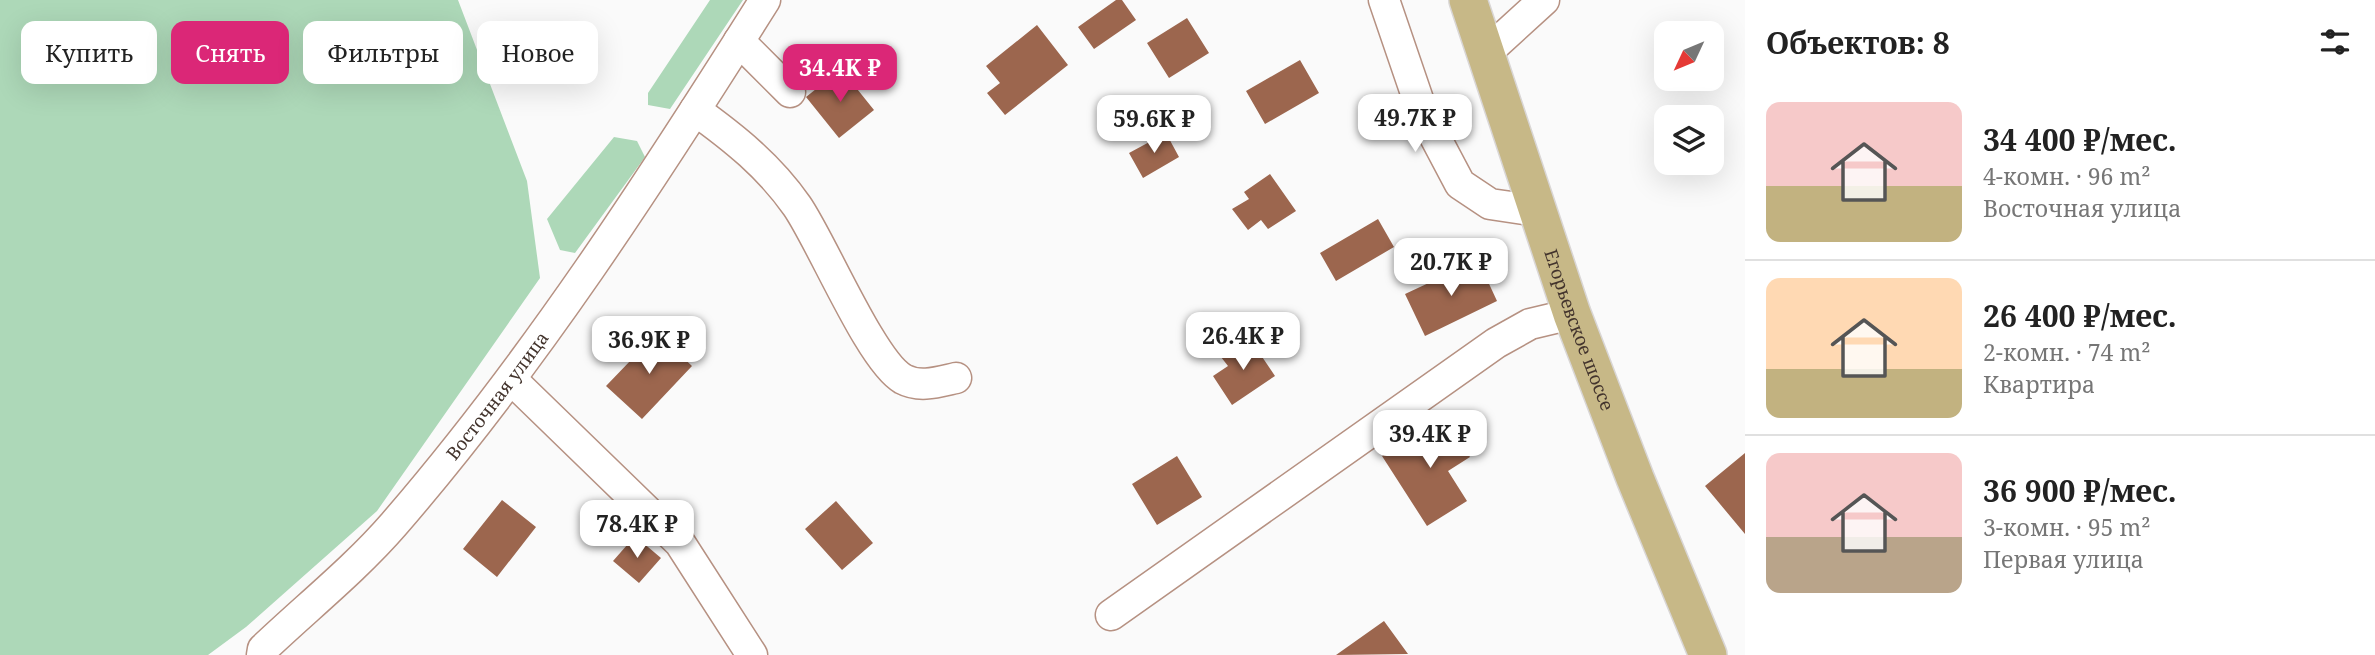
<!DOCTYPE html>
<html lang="ru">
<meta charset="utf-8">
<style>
:root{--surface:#fff;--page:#f6f6f6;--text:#222;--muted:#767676;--line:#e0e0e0;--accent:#db2777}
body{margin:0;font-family:"Noto Serif",serif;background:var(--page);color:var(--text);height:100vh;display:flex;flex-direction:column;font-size:26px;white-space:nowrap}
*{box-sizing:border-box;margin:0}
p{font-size:23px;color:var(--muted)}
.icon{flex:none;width:38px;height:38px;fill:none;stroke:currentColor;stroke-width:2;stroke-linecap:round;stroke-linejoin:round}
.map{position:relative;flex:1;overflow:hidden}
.details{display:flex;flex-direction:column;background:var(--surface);width:630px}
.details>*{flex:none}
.top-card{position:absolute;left:21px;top:21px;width:665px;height:63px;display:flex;gap:14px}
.needle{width:46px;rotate:226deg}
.tools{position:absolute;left:1654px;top:21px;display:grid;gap:14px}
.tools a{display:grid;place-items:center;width:70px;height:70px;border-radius:14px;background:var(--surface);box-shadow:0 7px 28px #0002;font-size:35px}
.price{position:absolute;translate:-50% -60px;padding:0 16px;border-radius:14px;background:#fff;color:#222;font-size:23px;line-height:46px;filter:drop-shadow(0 2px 4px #0008)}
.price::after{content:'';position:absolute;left:50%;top:42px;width:21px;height:16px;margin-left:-10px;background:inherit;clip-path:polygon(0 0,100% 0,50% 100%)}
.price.on{background:var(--accent);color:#fff}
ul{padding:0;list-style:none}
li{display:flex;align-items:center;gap:21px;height:175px;padding:0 21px}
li+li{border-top:2px solid var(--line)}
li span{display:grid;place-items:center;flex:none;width:196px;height:140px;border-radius:14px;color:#555}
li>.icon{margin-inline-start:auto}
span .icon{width:84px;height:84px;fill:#fffc;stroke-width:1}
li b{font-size:30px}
h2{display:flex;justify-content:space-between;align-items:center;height:84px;padding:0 21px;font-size:30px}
.chip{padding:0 24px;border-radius:14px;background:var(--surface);box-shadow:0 7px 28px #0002;font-size:24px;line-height:63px}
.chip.on{background:var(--accent);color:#fff}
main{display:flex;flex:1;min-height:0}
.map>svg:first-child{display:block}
</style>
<main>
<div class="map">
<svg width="1745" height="655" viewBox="0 0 1745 655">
<rect width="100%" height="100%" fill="#fafafa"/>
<path fill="#add8b8" d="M0,0H458L527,181L540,278L377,511L246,627L208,655H0Z
M710,0H743L670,109L648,105V93Z
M614,137L637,141L645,157L575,253L560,250L547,219Z"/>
<path fill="#9c664e" d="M1116,0H1122L1136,20L1094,49L1078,27Z
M1187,18L1209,53L1169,78L1147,43Z
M1037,25L1068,65L1005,115L987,93L1000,83L986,66Z
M1300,60L1319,93L1265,124L1246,91Z
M841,69L874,110L839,138L806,97Z
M1166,133L1179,157L1143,178L1129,153Z
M1270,174L1296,211L1268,229L1261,220L1248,230L1232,209L1249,199L1244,192Z
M1378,219L1394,247L1336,281L1320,253Z
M1478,260L1497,301L1425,336L1405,294Z
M657,333L692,366L642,419L606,386Z
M1250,339L1275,376L1232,405L1213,376L1228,366L1221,357Z
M1444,416L1470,457L1448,471L1467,501L1427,526L1382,456Z
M1745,453V534L1705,486Z
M1177,456L1202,497L1157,525L1132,484Z
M502,500L536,527L497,577L463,549Z
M836,501L873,543L842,570L805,529Z
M635,536L661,558L639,583L613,561Z
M1384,621L1408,654L1336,655Z"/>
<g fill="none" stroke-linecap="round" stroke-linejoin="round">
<g stroke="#b69182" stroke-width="33">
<g id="minor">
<path d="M1384,0L1423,114L1460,184L1490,204L1538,211"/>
<path d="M739,41L790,92"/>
<path d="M1487,52L1544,0"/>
<path d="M695,110C734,138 769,166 797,206C822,242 871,361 903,379C920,388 938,382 956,378"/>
<path d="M512,380L680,543L752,655"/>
<path d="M1111,615L1496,343L1530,324L1572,314"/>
<path id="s1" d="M262,655L263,649C306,608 355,569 394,524C534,362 651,181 765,0"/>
</g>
</g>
<g stroke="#d9d6d5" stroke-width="40">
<g id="major">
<path id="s2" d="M1468,0L1572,314L1635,478L1708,655"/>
</g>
</g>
<use href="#minor" stroke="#fff" stroke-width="30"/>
<use href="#major" stroke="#c7b887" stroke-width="37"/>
</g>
<g text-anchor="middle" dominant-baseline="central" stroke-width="7" stroke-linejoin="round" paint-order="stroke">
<g font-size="18" fill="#43342d" stroke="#fff">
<text stroke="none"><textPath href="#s2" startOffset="348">Егорьевское шоссе</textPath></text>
<text stroke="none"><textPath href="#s1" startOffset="352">Восточная улица</textPath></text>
</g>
</g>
</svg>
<div class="tools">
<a><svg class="needle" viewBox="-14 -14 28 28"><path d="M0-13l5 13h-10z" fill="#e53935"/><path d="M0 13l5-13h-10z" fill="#767676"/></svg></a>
<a><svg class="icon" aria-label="layers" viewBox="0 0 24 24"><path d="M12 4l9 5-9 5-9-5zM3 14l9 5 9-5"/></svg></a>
</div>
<b class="price on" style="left:840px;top:104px">34.4K ₽</b>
<b class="price" style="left:1415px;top:154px">49.7K ₽</b>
<b class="price" style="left:1154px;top:155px">59.6K ₽</b>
<b class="price" style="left:1451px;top:298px">20.7K ₽</b>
<b class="price" style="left:1243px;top:372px">26.4K ₽</b>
<b class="price" style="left:649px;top:376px">36.9K ₽</b>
<b class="price" style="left:1430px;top:470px">39.4K ₽</b>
<b class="price" style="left:637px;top:560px">78.4K ₽</b>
<div class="top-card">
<a class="chip">Купить</a>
<a class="chip on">Снять</a>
<a class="chip">Фильтры</a>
<a class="chip">Новое</a>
</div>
</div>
<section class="details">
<h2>Объектов: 8<svg class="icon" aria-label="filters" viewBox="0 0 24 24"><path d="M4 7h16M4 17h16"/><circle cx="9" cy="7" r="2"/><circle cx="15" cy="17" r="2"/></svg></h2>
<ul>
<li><span style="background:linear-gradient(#f6c9c9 60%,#c2b280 0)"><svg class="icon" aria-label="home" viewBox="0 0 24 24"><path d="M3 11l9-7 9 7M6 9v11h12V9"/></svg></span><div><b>34 400 ₽/мес.</b><p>4-комн. · 96 m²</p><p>Восточная улица</p></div></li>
<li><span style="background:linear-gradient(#ffd9b3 65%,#c2b280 0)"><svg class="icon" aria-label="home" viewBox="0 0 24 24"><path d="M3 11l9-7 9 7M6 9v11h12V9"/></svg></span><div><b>26 400 ₽/мес.</b><p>2-комн. · 74 m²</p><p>Квартира</p></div></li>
<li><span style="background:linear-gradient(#f6c9c9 60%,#b9a48a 0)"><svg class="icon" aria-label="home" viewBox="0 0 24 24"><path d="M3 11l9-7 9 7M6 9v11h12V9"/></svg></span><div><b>36 900 ₽/мес.</b><p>3-комн. · 95 m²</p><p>Первая улица</p></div></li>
</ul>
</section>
</main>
